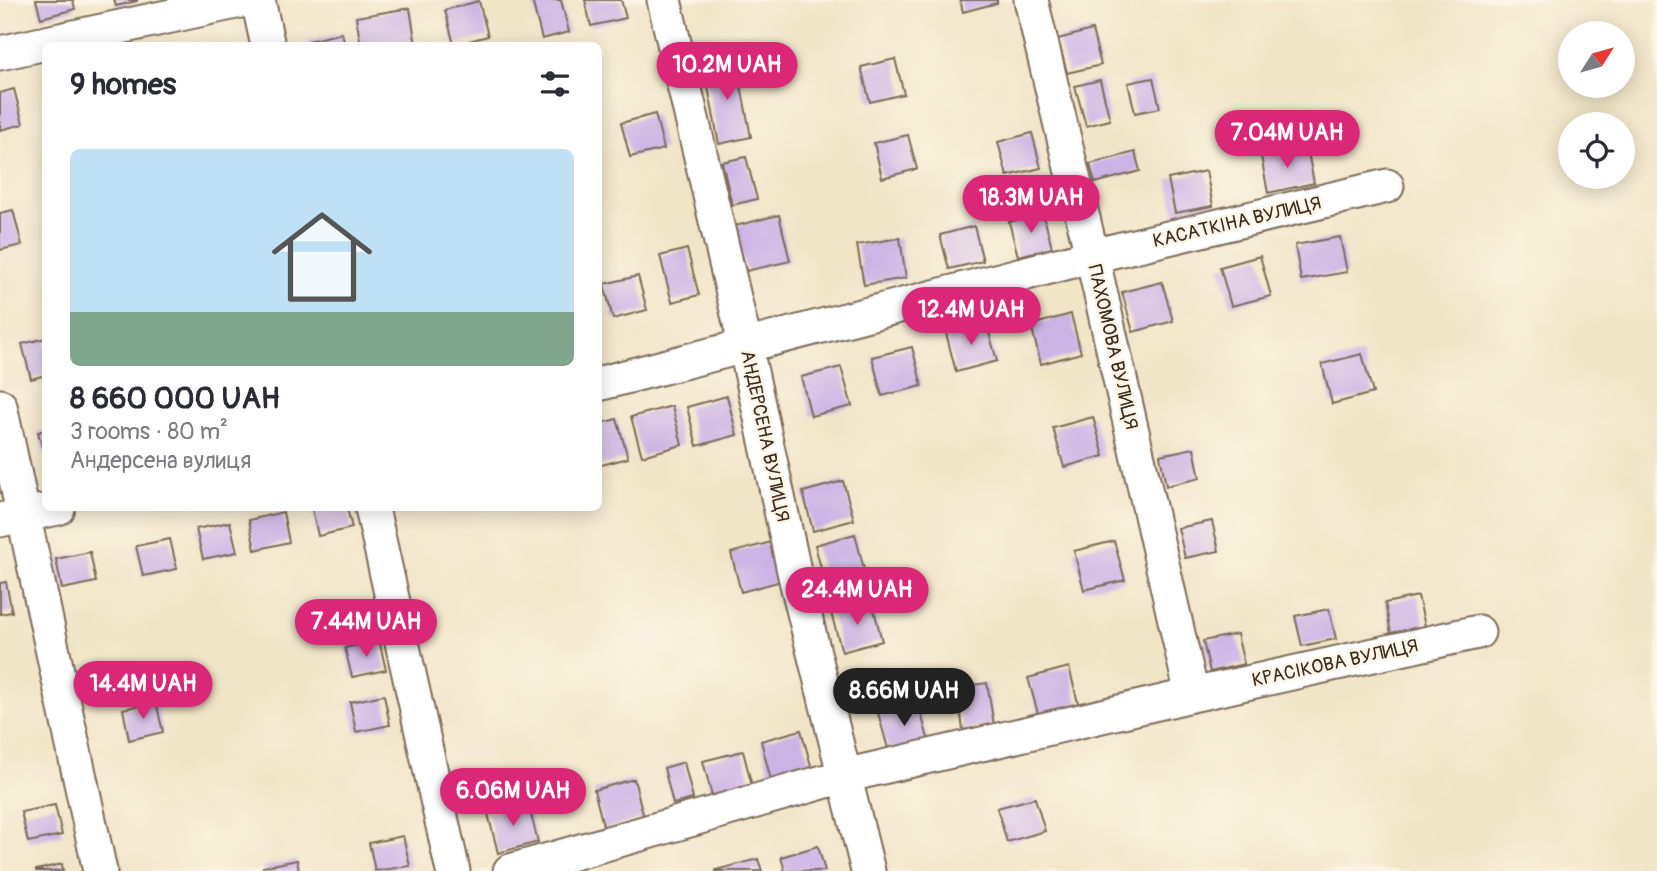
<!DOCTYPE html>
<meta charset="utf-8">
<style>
:root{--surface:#fff;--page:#f7f7f7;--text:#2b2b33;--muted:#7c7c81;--line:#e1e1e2;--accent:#db2777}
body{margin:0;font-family:Pangolin,sans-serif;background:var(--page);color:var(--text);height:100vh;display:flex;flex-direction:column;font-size:26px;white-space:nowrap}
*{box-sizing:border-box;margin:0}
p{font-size:23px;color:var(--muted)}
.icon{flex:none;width:38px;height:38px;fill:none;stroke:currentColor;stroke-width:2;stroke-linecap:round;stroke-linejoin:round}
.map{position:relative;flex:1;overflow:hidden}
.side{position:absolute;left:42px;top:42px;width:560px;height:469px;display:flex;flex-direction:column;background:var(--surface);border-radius:10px;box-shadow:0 4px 18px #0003}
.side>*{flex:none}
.needle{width:46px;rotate:53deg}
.buttons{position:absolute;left:1558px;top:21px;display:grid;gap:14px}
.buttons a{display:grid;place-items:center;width:77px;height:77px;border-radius:50%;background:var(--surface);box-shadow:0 4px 18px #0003;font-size:35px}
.price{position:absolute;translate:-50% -60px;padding:0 16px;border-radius:24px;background:var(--accent);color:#fff;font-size:23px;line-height:46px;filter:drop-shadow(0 2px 4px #0008)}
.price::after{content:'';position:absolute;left:50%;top:42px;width:21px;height:16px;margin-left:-10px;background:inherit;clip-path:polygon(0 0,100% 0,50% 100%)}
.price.on{background:#222;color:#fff}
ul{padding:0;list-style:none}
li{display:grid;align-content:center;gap:14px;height:371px;padding:0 28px}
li+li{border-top:2px solid var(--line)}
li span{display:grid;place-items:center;height:217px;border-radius:10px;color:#555}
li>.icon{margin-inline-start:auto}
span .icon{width:126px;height:126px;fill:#fffc;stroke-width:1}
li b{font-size:30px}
h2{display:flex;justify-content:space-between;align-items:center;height:84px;padding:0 28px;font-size:30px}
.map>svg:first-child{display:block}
</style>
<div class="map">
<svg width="1657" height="871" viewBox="0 0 1657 871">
<rect width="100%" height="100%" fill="#fcf5e5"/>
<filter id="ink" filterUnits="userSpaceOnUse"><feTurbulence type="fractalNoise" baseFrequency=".0143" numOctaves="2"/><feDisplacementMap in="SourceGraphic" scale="14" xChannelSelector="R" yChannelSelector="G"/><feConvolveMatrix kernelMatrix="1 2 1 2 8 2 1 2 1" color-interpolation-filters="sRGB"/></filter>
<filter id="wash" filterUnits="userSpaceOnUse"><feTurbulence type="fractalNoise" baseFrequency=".00686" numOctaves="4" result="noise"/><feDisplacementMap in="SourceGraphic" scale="28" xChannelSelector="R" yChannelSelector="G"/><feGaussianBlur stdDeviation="1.57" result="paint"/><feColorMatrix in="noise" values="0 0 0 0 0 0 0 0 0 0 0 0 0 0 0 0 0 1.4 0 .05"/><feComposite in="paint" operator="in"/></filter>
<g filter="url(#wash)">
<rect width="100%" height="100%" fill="#f1e5c7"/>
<g id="blocks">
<path fill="#ccb3e6" d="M36,0H73L75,9L41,18Z
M114,0H137V1L116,6Z
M532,0H561L569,32L542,39Z
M585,0H621L626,18L591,26Z
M960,0H997V3L963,12Z
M479,1L488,36L454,45L445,10Z
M410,8L416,46H361L356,17Z
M1092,30L1101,65L1067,73L1058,39Z
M342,33L345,46H309L308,41Z
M895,59L904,94L870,102L861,67Z
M736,60L751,137L719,144L704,66Z
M1153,78L1160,108L1135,113L1128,83Z
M1100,80L1110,120L1086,126L1075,86Z
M14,89L23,124L0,130V93Z
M655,114L664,149L630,157L621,123Z
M1032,133L1041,168L1007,176L998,142Z
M908,135L917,169L882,178L874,143Z
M1307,147L1314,183L1268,193L1261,156Z
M1135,152L1140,171L1095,183L1090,164Z
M746,157L757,199L732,205L722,162Z
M1206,171L1213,206L1175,213L1168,179Z
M13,210L22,245L0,250V213Z
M1043,213L1052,248L1018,256L1009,222Z
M779,215L790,261L746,271L735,226Z
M974,226L983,261L949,269L940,235Z
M1340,237L1347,272L1301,280L1295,245Z
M900,238L906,278L864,285L857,245Z
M687,249L699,295L672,302L660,256Z
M1260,256L1271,296L1231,306L1220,267Z
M638,276L647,310L613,319L604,284Z
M1162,282L1173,321L1133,332L1122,292Z
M1071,314L1081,353L1041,364L1031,325Z
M986,322L997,361L956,372L946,333Z
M46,338V375L31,379L22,344Z
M912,347L922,386L882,396L872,357Z
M1362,354L1373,393L1332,404L1322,364Z
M841,367L852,406L811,416L801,377Z
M727,396L737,435L697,446L687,407Z
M672,406L682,445L642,456L631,417Z
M1093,417L1104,456L1064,467L1053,428Z
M617,419L628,458L598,466V424Z
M46,430V457H45L38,432Z
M1194,448L1200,478L1166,486L1160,455Z
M843,481L854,520L813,531L803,492Z
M312,508H347L352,528L318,536Z
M283,512L289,542L255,550L249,520Z
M1212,521L1219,551L1185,558L1178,528Z
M230,522L237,552L203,559L196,529Z
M855,534L865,573L825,584L815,545Z
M170,539L177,569L143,576L136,546Z
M1114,541L1125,580L1084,590L1074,551Z
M771,542L781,581L741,592L731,553Z
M90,552L96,582L62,589L56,559Z
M6,582L12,612L0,614V583Z
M1418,596L1425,626L1391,633L1385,603Z
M872,602L882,641L842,652L831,613Z
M1329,609L1336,639L1302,646L1295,616Z
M1237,634L1244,664L1210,672L1203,641Z
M379,640L386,670L352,677L345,648Z
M1069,667L1079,707L1039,717L1028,678Z
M987,683L994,725L963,730L957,687Z
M384,695L390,725L356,732L350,702Z
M156,702L163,732L129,740L123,709Z
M918,703L929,742L889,752L878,713Z
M801,730L812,769L771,780L761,741Z
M743,751L753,790L713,800L703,761Z
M684,762L693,799L673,804L664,768Z
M634,779L644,818L604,829L594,790Z
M1035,798L1045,831L1007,842L997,808Z
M528,803L538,842L498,853L488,814Z
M55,805L62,835L28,842L21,812Z
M403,836L410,866L375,871L369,843Z
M818,846L825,871H785L781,857Z
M758,859L762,871H716V870Z
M297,860L299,871H264L263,867Z
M62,864L63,871H36V870Z"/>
</g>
</g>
<g filter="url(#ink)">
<use href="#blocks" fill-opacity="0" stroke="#7b6b59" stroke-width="2"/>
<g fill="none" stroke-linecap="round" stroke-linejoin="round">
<g stroke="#7b6b59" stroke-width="37">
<path id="minor" d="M258,0L268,46
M664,0L745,344L796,580L868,871
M1031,0L1092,256L1192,695
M0,53L245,0
M598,384L1092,256L1387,186
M0,406L100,871
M372,508L453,871
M0,520L58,508
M510,871L844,776L1192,695L1478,632"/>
</g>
<use href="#minor" stroke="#fff" stroke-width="33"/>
</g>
</g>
<g text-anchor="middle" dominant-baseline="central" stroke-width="5" stroke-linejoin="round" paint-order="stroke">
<g font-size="19" fill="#3b2a1e" stroke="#fcf5e5">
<text transform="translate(1237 222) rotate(-13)">КАСАТКІНА ВУЛИЦЯ</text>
<text transform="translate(1113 347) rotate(77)">ПАХОМОВА ВУЛИЦЯ</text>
<text transform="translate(765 436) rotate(78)">АНДЕРСЕНА ВУЛИЦЯ</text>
<text transform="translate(1335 663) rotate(-12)">КРАСІКОВА ВУЛИЦЯ</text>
</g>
</g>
</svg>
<div class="buttons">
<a><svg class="needle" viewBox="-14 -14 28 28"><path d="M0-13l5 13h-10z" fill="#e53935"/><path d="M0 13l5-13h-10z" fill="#7c7c81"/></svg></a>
<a><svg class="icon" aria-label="locate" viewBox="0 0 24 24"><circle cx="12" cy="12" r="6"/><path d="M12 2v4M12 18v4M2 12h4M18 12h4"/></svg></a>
</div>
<b class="price" style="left:727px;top:102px">10.2M UAH</b>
<b class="price" style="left:1287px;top:170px">7.04M UAH</b>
<b class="price" style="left:1031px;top:235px">18.3M UAH</b>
<b class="price" style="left:971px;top:347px">12.4M UAH</b>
<b class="price" style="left:857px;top:627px">24.4M UAH</b>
<b class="price" style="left:366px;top:659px">7.44M UAH</b>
<b class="price" style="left:143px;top:721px">14.4M UAH</b>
<b class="price on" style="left:904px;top:728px">8.66M UAH</b>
<b class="price" style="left:513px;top:828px">6.06M UAH</b>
<section class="side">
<h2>9 homes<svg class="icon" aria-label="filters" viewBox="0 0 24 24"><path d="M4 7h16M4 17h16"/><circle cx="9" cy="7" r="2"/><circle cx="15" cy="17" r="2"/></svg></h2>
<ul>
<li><span style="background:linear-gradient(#bfe0f5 75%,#7fa58c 0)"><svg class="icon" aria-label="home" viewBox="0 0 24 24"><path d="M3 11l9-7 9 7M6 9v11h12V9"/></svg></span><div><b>8 660 000 UAH</b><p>3 rooms · 80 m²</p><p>Андерсена вулиця</p></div></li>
</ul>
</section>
</div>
